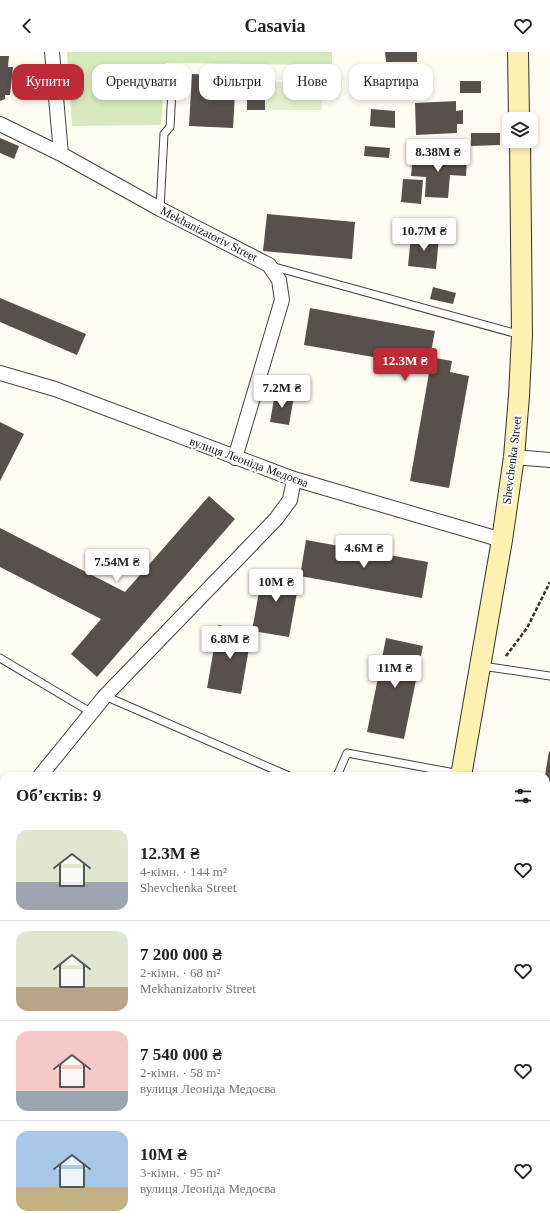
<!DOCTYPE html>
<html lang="uk">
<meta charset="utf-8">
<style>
:root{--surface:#fff;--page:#f6f6f6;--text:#222;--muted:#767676;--line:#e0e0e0;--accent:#bd2b36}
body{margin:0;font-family:Georgia,serif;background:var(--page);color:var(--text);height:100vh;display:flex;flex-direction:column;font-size:15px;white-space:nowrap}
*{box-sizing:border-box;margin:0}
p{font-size:13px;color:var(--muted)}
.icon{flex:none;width:22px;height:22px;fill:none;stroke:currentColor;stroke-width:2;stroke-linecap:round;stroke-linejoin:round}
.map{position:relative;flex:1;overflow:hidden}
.panel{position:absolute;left:0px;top:720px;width:550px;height:456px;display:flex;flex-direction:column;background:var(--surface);border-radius:12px 12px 0 0;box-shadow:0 2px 6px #0003}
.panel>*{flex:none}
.guide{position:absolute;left:12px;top:12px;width:526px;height:36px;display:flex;gap:8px}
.tools{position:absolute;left:502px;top:60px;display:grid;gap:8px}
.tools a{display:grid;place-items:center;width:36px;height:36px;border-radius:8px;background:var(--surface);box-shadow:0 2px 6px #0003;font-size:20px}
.price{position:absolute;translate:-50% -34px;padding:0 9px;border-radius:4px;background:#fff;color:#222;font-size:13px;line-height:26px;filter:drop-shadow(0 1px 2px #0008)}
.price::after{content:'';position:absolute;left:50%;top:24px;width:12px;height:9px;margin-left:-6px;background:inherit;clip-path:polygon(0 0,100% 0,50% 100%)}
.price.selected{background:var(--accent);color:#fff}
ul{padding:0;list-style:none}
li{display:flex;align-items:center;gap:12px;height:100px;padding:0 16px}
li+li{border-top:1px solid var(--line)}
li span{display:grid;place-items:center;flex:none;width:112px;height:80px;border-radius:12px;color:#555}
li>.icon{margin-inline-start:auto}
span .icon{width:48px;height:48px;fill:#fffc;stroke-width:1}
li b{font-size:17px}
h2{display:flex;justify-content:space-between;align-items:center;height:48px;padding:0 16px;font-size:17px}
.chip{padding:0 14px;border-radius:12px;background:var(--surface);box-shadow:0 2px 6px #0003;font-size:14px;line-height:36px}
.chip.selected{background:var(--accent);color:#fff}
header{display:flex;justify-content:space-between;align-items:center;height:52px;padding:0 16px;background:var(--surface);font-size:18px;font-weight:700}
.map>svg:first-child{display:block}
</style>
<header><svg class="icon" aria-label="back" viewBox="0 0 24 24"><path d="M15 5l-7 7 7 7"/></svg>Casavia<svg class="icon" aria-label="heart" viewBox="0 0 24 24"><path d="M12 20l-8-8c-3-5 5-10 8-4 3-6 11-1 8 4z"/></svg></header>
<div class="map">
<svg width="550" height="1176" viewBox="0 0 550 1176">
<rect width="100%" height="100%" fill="#fffcf3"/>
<path fill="#d5e9bc" d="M67,0H332V13L166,11L161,73L72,74Z"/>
<path fill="#e5f0ce" d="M265,30H322V58H265Z"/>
<path fill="#58504c" d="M385,0H417V10H386Z
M0,4H9L8,15H13L10,43H5V47L0,49Z
M192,22L236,24L233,76L189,74Z
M460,29H481V41H460Z
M247,30H265V58H247Z
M456,49V59L463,58V72H457V81L416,83L415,51Z
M371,57L395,59V76L370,74Z
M471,81H500V93L471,94Z
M0,86L19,94L14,107L0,101Z
M365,94L390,96L389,106L364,104Z
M413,103L467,107L466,124L450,123L448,146L425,145L426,125L411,124Z
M403,127L423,128L421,152L401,150Z
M267,162L355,170L352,207L263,199Z
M411,183L439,186L436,217L408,214Z
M433,235L456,241L453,252L430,247Z
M0,246L86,282L77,303L0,270Z
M310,256L435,279L430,305L452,309L450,320L469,324L449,436L410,429L429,321L424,320L425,314L304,293Z
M275,341L294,344L289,373L270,370Z
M0,370L24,382L0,429Z
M209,444L235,467L97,625L71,602L101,567L0,515V476L125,540Z
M306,488L428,510L422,546L300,524Z
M263,517L300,524L289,585L252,579Z
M218,573L252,579L241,642L207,636Z
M386,586L423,594L404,687L367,680Z
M549,699L550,700V752L546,751V724H545Z
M546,790H550V833L546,832Z
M546,880L550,881V924H546Z
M546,1120L550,1121V1159L546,1158Z
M283,1172H333V1176H283Z"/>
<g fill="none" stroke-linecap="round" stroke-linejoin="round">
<g stroke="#434343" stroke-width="9">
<path id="service" d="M160,157L164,82L170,75L173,18
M271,214L521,283
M0,606L92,661
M482,614L550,624
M105,644L289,724
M337,724L347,701L460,722
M546,864L550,865
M546,1088L550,1085
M516,1172L538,1176"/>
</g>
<g stroke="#434343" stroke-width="16">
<path id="minor" d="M52,0L61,102L160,157L269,213L279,228L282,248L235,406
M0,72L61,102
M0,321L55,337L294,427L502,488
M514,405L550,408
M40,724L105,644L276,467L290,448L294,427
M0,773L4,768"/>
</g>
<g stroke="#323232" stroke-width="22">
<path id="secondary" d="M518,0L519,67
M461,724L502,488L514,405L519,344L522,283L520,89
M384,1176V1172"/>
</g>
<path stroke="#323232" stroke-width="2.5" stroke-dasharray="4 2" stroke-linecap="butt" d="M506,604L527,576L550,530
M546,948L550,959
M0,1140L4,1145
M19,1172L23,1176"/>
<use href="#service" stroke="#fff" stroke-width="7"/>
<use href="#minor" stroke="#fff" stroke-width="14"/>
<use href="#secondary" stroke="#fcf1b0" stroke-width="20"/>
</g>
<g text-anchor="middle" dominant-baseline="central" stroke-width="4" stroke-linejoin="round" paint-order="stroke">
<g font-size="12" fill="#101010" stroke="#fff">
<text transform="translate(209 182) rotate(27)">Mekhanizatoriv Street</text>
<text transform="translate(512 408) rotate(-83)">Shevchenka Street</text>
<text transform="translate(249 410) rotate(20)">вулиця Леоніда Медоєва</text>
</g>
</g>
</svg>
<div class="tools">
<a><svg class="icon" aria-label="layers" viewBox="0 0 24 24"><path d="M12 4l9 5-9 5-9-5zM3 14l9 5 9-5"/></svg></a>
</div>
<b class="price" style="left:438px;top:121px">8.38M ₴</b>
<b class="price" style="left:424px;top:200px">10.7M ₴</b>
<b class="price selected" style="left:405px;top:330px">12.3M ₴</b>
<b class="price" style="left:282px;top:357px">7.2M ₴</b>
<b class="price" style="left:364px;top:517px">4.6M ₴</b>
<b class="price" style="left:117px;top:531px">7.54M ₴</b>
<b class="price" style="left:276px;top:551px">10M ₴</b>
<b class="price" style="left:230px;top:608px">6.8M ₴</b>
<b class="price" style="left:395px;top:637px">11M ₴</b>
<div class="guide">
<a class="chip selected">Купити</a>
<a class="chip">Орендувати</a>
<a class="chip">Фільтри</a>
<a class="chip">Нове</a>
<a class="chip">Квартира</a>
</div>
<section class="panel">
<h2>Об’єктів: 9<svg class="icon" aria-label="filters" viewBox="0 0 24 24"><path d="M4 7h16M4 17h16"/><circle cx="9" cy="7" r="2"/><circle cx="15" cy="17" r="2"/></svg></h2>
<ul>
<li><span style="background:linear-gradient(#dfe7d0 65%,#9aa5b1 0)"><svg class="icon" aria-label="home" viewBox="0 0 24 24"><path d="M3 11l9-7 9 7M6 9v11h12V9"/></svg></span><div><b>12.3M ₴</b><p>4-кімн. · 144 m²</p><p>Shevchenka Street</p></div><svg class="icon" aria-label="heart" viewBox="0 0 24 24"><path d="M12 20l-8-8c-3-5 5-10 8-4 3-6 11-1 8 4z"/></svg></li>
<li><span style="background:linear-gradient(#dfe7d0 70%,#b9a48a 0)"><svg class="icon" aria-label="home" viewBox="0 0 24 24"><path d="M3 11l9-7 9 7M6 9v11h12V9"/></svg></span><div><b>7 200 000 ₴</b><p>2-кімн. · 68 m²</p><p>Mekhanizatoriv Street</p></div><svg class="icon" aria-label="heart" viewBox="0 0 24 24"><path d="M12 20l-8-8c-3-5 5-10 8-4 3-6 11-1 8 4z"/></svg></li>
<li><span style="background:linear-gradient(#f6c9c9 75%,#9aa5b1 0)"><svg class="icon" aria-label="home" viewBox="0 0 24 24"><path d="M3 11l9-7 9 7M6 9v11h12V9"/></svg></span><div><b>7 540 000 ₴</b><p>2-кімн. · 58 m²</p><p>вулиця Леоніда Медоєва</p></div><svg class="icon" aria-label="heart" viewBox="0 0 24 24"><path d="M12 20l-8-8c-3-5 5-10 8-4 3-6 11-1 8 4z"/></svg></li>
<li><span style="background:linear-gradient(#a9c7e8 70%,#c2b280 0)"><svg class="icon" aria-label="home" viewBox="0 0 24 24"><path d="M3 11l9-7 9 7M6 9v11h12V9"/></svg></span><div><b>10M ₴</b><p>3-кімн. · 95 m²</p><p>вулиця Леоніда Медоєва</p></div><svg class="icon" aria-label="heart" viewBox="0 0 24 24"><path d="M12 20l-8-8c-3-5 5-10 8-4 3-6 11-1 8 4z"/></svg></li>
</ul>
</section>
</div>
